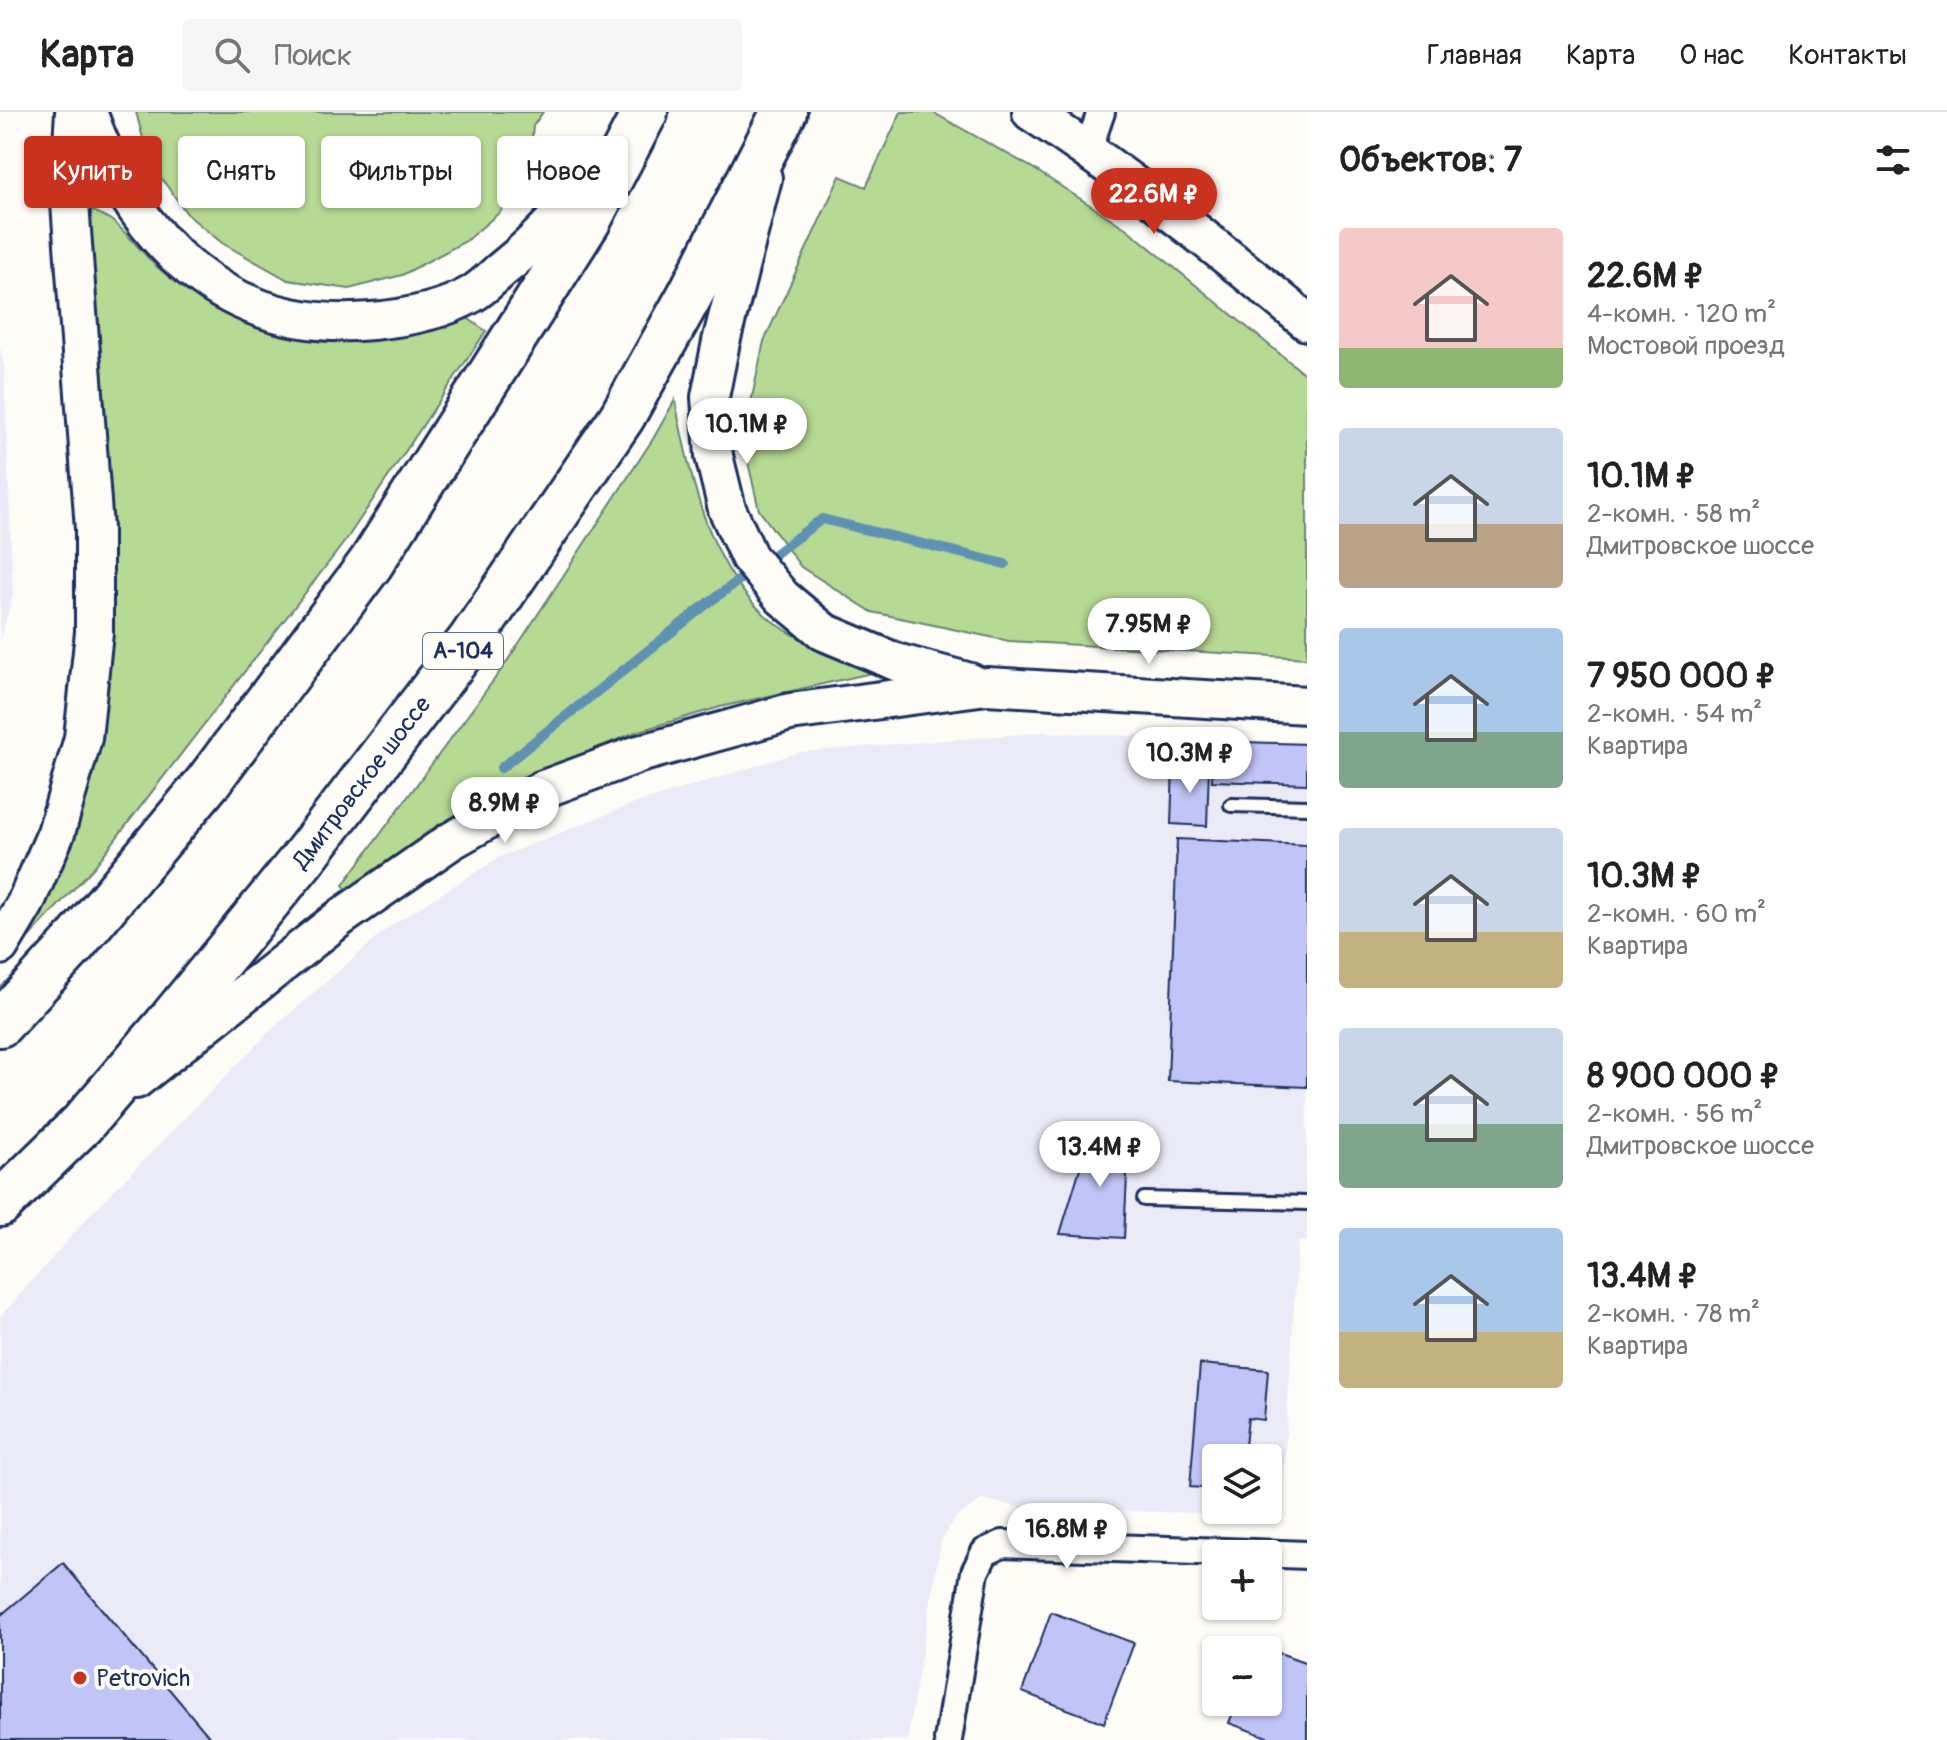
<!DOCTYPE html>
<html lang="ru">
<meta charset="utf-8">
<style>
:root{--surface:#fff;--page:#f6f6f6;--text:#222;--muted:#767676;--line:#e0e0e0;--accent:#c8321e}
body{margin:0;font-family:Pangolin,sans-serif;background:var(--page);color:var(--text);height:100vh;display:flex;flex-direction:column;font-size:30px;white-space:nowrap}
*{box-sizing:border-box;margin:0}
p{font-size:26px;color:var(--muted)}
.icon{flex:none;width:44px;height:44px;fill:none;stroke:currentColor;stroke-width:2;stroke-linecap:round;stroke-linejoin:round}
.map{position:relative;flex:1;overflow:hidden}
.panel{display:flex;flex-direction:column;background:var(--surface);width:640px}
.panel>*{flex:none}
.banner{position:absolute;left:24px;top:24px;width:760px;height:72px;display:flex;gap:16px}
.controls{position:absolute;left:1202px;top:1332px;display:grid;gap:16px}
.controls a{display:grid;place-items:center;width:80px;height:80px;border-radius:8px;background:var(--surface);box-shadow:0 2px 6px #0004;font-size:40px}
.price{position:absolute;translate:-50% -68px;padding:0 18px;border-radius:28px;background:#fff;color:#222;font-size:26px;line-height:52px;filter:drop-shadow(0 2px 4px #0008)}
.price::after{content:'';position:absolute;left:50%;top:48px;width:24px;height:18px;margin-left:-12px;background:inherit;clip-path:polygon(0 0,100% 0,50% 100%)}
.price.selected{background:var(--accent);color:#fff}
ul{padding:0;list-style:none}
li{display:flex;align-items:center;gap:24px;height:200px;padding:0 32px}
li span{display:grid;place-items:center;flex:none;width:224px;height:160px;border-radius:8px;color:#555}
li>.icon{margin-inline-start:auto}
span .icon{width:96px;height:96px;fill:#fffc;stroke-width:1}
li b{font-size:34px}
h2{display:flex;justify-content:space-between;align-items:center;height:96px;padding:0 32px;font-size:34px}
.pill{padding:0 28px;border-radius:8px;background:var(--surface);box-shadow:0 2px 6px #0004;font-size:28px;line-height:72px}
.pill.selected{background:var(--accent);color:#fff}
header{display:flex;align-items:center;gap:48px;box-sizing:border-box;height:112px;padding:0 40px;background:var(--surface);border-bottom:2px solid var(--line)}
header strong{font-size:38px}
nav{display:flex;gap:44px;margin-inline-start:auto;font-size:28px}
.search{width:560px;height:72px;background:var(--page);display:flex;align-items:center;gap:20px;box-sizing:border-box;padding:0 28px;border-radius:8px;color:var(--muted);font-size:30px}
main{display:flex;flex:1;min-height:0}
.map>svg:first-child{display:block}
</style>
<header>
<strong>Карта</strong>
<div class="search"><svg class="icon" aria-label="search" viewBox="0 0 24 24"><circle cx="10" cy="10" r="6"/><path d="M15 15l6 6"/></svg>Поиск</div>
<nav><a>Главная</a><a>Карта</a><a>О нас</a><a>Контакты</a></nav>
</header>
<main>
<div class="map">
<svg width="1307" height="1628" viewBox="0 0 1307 1628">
<rect width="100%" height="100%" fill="#fdfcf7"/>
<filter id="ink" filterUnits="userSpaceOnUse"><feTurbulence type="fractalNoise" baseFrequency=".0125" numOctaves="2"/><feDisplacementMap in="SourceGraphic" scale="16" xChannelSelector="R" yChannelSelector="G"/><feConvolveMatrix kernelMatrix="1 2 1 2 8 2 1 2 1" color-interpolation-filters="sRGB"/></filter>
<g filter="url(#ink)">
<path fill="#ebebf7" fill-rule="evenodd" d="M0,235L4,255L13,484L0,527Z
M1046,620L1307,632V1129L1298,1130L1281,1404L1017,1395L983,1387L956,1405L941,1429L907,1628H0V1205L89,1104L270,919L390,814L500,745L630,693L800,640ZM1216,1346H1268V1398H1216Z"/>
<path fill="#b6d993" stroke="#688478" stroke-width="2" d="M136,0H543L533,14L529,62L500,100L466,129L402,163L349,177L288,168L222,131L188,103L149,49Z
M901,0H932L1031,55L1127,117L1307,264V546L1009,529L872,500L801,455L759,398L743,328L764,229L840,64L866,75Z
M90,97C99,102 109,105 116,112C133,127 146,146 163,160C241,222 321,247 419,218C432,214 445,205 457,199L486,219L346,428L94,755L29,825L74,719L108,411Z
M675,288C689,363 711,467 778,513C807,533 840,546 872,561L720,595L636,620L538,660L435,715L347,778L343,773L504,554L653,327Z"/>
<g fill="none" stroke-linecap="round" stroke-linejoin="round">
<path stroke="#5e91b3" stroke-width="10" d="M501,656L704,494L822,407L1005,452"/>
</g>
<path fill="#c0c4f6" stroke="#1b2f5e" stroke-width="2" d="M1214,629L1307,632V672L1212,669Z
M1173,653L1209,654L1207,714L1171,712Z
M1177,727L1307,733V975L1168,969Z
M1091,1020L1129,1022L1124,1126L1060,1122Z
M1200,1252L1268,1258L1264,1308L1248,1306L1244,1343L1261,1346H1216V1377L1190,1375Z
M63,1451L212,1628H0V1504Z
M1051,1500L1134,1531L1104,1611L1022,1580Z
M1258,1533L1307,1551V1628H1275L1229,1611L1237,1590H1268V1538H1256Z"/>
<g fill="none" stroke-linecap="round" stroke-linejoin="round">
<g stroke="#1b2f5e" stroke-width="18">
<path id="lane" d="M1231,693L1307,695
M1144,1087L1307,1091"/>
</g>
<g stroke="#1b2f5e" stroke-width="32">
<path id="street" d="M1088,38L1101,0
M948,1628L975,1460L985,1440L1003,1432L1307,1443"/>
</g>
<g stroke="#1b2f5e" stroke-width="42">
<path id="secondary" d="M88,0C134,130 226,222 372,209C405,206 443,199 472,182C482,176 491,167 500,159C539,128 571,93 600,53
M1031,0C1128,64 1218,136 1307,210
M763,66L721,230L710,285L714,344L727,397L749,445L782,485L824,520L896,550L970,570
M0,834L25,792L56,721L83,626L94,520V417L69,78L74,0
M136,968L340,806L451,729L541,678L639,642L790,600L987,574L1307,593"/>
</g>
<g stroke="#1b2f5e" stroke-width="50">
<g id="highway">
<path d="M0,912L71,835L208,670L371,451L588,109L645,0"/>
<path id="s1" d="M0,1092L82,1012L166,914L301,749L470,529L622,305L690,183L784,0"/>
</g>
</g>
<use href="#lane" stroke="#fdfcf7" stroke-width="12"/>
<use href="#street" stroke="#fdfcf7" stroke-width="26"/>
<use href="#secondary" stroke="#fdfcf7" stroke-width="36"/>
<use href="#highway" stroke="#fdfcf7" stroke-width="44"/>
</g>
</g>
<circle fill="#c8321e" stroke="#fdfcf7" stroke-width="3" cx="80" cy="1566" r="8"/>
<g text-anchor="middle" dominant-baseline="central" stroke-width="8" stroke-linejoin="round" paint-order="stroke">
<rect fill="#fdfcf7" stroke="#5f6c8c" stroke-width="2" x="423" y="521" width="80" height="36" rx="6"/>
<g font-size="22" font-weight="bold" fill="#1b2f5e">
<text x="463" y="539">А-104</text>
</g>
<g font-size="24" fill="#1b2f5e" stroke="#fdfcf7">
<text stroke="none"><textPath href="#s1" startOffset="556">Дмитровское шоссе</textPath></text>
</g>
<g font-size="24" fill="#1b2f5e" stroke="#fdfcf7" text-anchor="start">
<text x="96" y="1566">Petrovich</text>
</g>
</g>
</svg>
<div class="controls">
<a><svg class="icon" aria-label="layers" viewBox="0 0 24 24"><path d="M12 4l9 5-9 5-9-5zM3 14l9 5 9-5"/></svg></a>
<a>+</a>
<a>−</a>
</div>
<b class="price selected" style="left:1154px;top:124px">22.6M ₽</b>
<b class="price" style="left:747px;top:354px">10.1M ₽</b>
<b class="price" style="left:1149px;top:554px">7.95M ₽</b>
<b class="price" style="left:1190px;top:683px">10.3M ₽</b>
<b class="price" style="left:505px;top:733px">8.9M ₽</b>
<b class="price" style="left:1100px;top:1077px">13.4M ₽</b>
<b class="price" style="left:1067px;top:1459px">16.8M ₽</b>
<div class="banner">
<a class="pill selected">Купить</a>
<a class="pill">Снять</a>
<a class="pill">Фильтры</a>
<a class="pill">Новое</a>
</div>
</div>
<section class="panel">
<h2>Объектов: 7<svg class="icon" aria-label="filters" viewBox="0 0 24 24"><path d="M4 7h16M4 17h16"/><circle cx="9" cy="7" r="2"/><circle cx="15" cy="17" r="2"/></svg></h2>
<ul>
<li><span style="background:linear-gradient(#f6c9c9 75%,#8fb573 0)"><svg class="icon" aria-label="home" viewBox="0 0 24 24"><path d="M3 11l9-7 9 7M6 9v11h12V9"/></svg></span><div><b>22.6M ₽</b><p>4-комн. · 120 m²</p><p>Мостовой проезд</p></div></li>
<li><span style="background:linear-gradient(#c9d6e8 60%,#b9a48a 0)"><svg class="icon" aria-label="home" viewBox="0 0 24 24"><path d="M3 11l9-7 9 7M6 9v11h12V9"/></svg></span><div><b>10.1M ₽</b><p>2-комн. · 58 m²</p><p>Дмитровское шоссе</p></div></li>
<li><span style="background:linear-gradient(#a9c7e8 65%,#7fa58c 0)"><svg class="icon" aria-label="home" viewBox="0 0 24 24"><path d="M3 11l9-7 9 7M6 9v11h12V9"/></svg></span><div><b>7 950 000 ₽</b><p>2-комн. · 54 m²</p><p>Квартира</p></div></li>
<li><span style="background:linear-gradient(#c9d6e8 65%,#c2b280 0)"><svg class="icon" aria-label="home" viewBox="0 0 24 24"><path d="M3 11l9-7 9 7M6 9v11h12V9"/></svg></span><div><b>10.3M ₽</b><p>2-комн. · 60 m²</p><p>Квартира</p></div></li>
<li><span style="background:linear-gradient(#c9d6e8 60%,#7fa58c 0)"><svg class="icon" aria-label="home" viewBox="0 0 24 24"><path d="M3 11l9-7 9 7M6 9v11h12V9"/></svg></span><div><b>8 900 000 ₽</b><p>2-комн. · 56 m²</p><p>Дмитровское шоссе</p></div></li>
<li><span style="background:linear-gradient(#a9c7e8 65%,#c2b280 0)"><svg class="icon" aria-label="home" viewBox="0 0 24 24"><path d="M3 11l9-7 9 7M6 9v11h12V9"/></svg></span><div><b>13.4M ₽</b><p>2-комн. · 78 m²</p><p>Квартира</p></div></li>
</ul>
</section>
</main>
